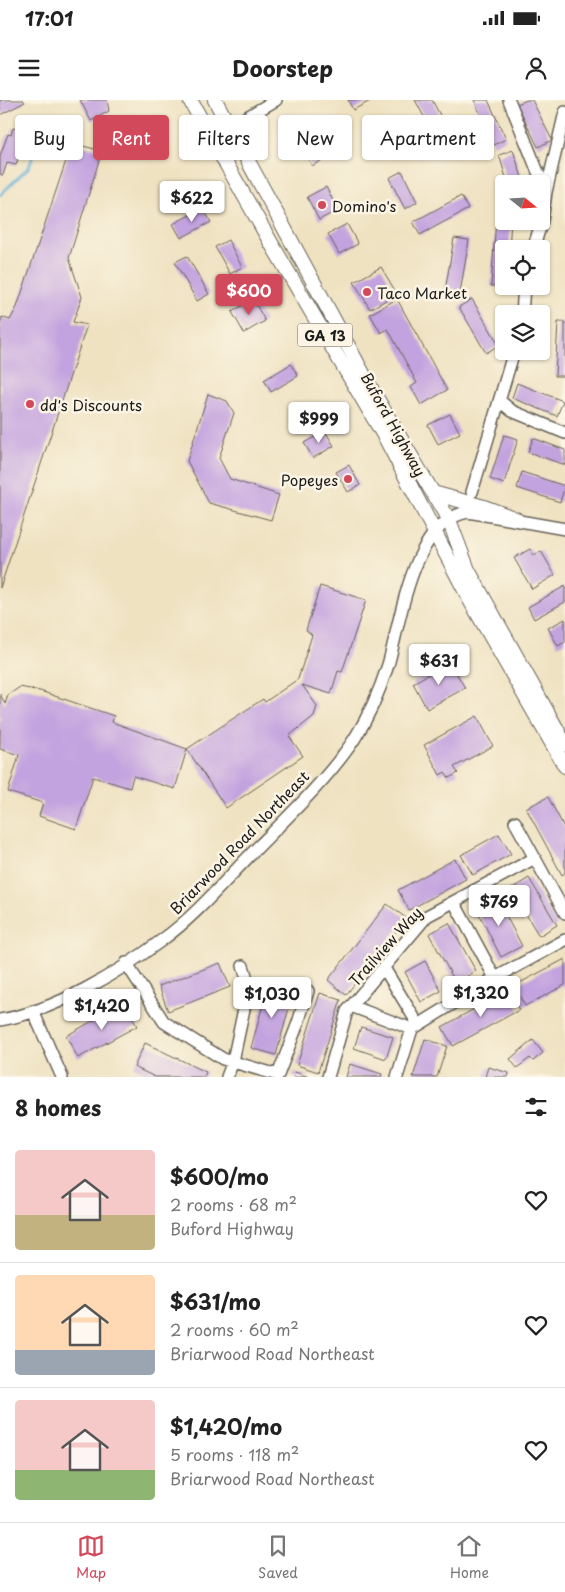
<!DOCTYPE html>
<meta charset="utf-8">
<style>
:root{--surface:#fff;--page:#f2f2f2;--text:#222;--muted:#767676;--line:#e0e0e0;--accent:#d1495b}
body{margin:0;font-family:"Playpen Sans",sans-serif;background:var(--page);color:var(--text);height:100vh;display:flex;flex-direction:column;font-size:19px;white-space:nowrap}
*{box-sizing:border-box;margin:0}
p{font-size:16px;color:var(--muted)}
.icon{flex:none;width:28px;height:28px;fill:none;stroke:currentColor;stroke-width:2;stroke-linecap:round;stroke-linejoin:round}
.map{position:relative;height:977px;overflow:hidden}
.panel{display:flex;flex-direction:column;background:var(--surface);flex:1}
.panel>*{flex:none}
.guide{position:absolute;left:15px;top:15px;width:535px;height:45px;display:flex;gap:10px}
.needle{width:32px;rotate:108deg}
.controls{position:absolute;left:495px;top:75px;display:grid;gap:10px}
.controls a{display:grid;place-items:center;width:55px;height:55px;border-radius:5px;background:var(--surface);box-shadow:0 1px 4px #0004;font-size:25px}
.price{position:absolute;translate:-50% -42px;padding:0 11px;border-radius:5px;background:#fff;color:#222;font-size:16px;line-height:32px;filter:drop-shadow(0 1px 2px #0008)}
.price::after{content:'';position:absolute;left:50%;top:30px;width:15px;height:11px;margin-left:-8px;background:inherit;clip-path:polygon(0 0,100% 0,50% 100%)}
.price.current{background:var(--accent);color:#fff}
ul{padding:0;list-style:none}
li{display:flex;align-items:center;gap:15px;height:125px;padding:0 15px}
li+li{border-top:1px solid var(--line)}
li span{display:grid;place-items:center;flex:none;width:140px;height:100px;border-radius:5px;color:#555}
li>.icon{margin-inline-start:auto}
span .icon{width:60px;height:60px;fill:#fffc;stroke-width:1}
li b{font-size:21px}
h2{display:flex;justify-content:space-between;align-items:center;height:60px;padding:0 15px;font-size:21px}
.tag{padding:0 18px;border-radius:5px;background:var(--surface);box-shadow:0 1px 4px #0004;font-size:18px;line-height:45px}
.tag.current{background:var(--accent);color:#fff}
.status{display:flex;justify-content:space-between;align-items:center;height:35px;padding:0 25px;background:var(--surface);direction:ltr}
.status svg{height:14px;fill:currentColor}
header{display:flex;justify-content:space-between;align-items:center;height:65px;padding:0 15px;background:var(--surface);font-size:22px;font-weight:700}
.tab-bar{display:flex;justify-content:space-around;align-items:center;height:70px;border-top:1px solid var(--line);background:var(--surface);font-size:14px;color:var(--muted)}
.tab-bar a{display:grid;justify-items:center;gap:2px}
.tab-bar .current{color:var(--accent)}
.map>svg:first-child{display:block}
</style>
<div class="status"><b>17:01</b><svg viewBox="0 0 49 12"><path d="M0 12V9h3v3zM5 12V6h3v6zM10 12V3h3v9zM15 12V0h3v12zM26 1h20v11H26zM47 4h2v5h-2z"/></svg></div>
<header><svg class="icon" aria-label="menu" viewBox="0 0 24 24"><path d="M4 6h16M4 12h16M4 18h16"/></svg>Doorstep<svg class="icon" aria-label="person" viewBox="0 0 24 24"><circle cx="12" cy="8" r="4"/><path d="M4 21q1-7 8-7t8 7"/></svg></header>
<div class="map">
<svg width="565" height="977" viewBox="0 0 565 977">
<rect width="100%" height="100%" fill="#fcf5e5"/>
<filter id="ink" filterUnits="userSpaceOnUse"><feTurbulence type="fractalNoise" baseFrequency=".02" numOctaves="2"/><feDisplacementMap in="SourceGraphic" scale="10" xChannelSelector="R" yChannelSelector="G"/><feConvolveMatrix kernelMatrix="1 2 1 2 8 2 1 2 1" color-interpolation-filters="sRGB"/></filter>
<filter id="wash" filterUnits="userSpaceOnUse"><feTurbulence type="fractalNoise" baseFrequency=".0096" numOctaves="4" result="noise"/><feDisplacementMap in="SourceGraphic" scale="20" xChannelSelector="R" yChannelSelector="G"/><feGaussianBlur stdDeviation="1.12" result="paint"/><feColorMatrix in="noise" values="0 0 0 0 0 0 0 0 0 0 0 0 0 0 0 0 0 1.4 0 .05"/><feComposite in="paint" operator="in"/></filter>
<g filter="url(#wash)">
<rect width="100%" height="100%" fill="#efe2c1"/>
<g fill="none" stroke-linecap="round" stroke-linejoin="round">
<path stroke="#5eb0d9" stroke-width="2.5" d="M0,95L29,67L46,19"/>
</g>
<g id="blocks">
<path fill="#c2a2df" d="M0,0H23L25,2L0,15Z
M80,0H107L109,11L91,21Z
M348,0H372L353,10Z
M415,0H432L442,19L429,26Z
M474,0H488L506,39L494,45Z
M527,0H532L552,40L538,47L517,4Z
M306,22L326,58L312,66L292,30Z
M13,28L28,32L16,65L7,63L3,75L0,74V56L8,34L11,35Z
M445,42V56L391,57V43Z
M72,43L102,51L69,158L82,197L73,222L87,225L0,488V226L2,217L10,220L17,207Z
M513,50L524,84H508L499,55Z
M402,71L417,102L405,109L389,78Z
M326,87L338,110L319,120L307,97Z
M461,96L468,109L420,135L413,122Z
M203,108L211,122L181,138L173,124Z
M496,119L511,121L509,149H504V187L491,186Z
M347,124L358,144L339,154L328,134Z
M454,138L469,140L460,193L445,191Z
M228,140L242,167L230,174L215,147Z
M187,156L209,194L197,201L175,162Z
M381,167L397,194L370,209L354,182Z
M253,199L265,221L244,233L232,212Z
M397,199L447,290L421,305L411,287L417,283L388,229L381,233L370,214Z
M472,199L499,245L486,253L459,207Z
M558,222H565V276H555Z
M291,264L298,276L271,292L264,280Z
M517,283L563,301L557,316L512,298Z
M208,294L227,301L234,313L219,358L230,379L279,395L271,420L209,403L187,361Z
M450,314L460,333L438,344L428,325Z
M325,331L334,346L313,358L304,343Z
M504,335L518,339L504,384L490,379Z
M533,338L565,350V365L528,352Z
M349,365L360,385L348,392L336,372Z
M522,372L565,386L560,402L517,388Z
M530,449L534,455L541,451L555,475L532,489L514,458Z
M320,486L366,500L342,572L338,571L331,594L302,585L317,606L314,616L289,636L303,656L226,708L187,649L263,599L265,602L298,579L312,535L306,530Z
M565,486V502L534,519L528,507Z
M565,519V542L558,546L548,528Z
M450,562L465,588L427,609L413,583Z
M20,587L40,591L114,616L112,622L187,649L175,689L133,676L130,688L93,677L76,729L39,716L43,703L8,692L19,655L0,649V594L5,604L8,595Z
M477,616L493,646L454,667L458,673L449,678L445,672L440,675L424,645Z
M548,697L565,729V773L562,775L526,708Z
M499,734L511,754L473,775L461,755Z
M455,759L466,779L409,810L398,790Z
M529,778L557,825L539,836L511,789Z
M496,797L522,846L501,857L476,808Z
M387,804L406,818L346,895L328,880Z
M449,823L476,871L456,883L429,834Z
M565,859V885L525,906L514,886Z
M425,861L441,891L421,902L405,872Z
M220,863L230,887L168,911L159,886Z
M269,883L294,890L276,955L251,948Z
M508,890L519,910L453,946L442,927Z
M320,893L341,900L318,972L297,965Z
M124,903L137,926L78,958L66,936Z
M361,927L393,937L386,959L354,948Z
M425,939L447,946L437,977H413Z
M533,940L543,953L533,961L530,958L517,968L510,959Z
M145,943L206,972L204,977H155L134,967Z
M350,964L382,974L381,977H346Z
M488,967L509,973L508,977H485Z
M295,972L309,977H293Z"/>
</g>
</g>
<g filter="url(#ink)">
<use href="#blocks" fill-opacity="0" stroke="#666156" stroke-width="1"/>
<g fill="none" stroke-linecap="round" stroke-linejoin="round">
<g stroke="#666156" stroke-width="14">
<path id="minor" d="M509,0L546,92L542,121L533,149
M213,37L276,0
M546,92L565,12
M522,214L524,186
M500,301L512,311L565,333
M472,392L514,251
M515,722L565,813
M454,802L495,878
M126,863L164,922L223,959L278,975L298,923L308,891
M384,868L418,924
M351,906L412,929
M33,911L62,977
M0,920C55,911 118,873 162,840C198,814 228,777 260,745C291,714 331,675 355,638C369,616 380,590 388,565C401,521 412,421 468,412L565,429
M227,977L233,961L249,885L243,866
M328,977L347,911L427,816L535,758
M397,977L412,929L495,878L565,840"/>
</g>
<g stroke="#666156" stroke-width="16">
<path id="major" d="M190,0L271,143L386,339L470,500L565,666
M215,0L373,292L449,420L468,470L565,644
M433,393L484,407L516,419"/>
</g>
<use href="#minor" stroke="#fff" stroke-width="11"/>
<use href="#major" stroke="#fff" stroke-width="14"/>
</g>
</g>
<g fill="#d1495b" stroke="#fcf5e5" stroke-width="2">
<circle cx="322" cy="105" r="5"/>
<circle cx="367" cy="192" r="5"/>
<circle cx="30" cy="304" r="5"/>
<circle cx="348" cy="379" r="5"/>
</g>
<g text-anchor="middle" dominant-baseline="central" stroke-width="5" stroke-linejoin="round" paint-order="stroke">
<rect fill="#fcf5e5" stroke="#5f5d58" stroke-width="1" x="297.5" y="223.5" width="55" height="23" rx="4"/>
<g font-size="14" font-weight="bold" fill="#1c1c1c">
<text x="325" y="235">GA 13</text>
</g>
<g font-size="15" fill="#1c1c1c" stroke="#fcf5e5" text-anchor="start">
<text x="332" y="105">Domino's</text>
<text x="377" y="192">Taco Market</text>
<text x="40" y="304">dd's Discounts</text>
<text x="338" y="379" text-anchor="end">Popeyes</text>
</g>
<g font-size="15" fill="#1c1c1c" stroke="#fcf5e5">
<text transform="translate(394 324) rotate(61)">Buford Highway</text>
<text transform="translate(239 742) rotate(-46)">Briarwood Road Northeast</text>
<text transform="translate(385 846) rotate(-48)">Trailview Way</text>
</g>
</g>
</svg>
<div class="controls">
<a><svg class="needle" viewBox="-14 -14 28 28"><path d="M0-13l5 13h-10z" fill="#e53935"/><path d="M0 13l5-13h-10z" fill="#767676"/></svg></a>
<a><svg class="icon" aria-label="locate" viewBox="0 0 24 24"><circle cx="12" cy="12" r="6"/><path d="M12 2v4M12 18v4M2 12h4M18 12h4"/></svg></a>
<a><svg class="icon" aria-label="layers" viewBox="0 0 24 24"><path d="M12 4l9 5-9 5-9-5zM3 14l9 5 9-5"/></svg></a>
</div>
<b class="price" style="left:192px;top:123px">$622</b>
<b class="price current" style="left:249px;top:216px">$600</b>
<b class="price" style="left:319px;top:344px">$999</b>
<b class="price" style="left:439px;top:586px">$631</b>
<b class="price" style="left:499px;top:827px">$769</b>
<b class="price" style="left:481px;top:918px">$1,320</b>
<b class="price" style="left:272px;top:919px">$1,030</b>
<b class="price" style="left:102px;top:931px">$1,420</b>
<div class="guide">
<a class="tag">Buy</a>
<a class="tag current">Rent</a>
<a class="tag">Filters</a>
<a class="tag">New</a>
<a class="tag">Apartment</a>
</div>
</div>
<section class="panel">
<h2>8 homes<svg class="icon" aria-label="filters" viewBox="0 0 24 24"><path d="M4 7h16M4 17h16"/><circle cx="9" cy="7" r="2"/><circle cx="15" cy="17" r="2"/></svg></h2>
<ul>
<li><span style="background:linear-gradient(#f6c9c9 65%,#c2b280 0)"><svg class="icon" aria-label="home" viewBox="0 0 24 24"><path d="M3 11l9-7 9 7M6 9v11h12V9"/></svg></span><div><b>$600/mo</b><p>2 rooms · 68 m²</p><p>Buford Highway</p></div><svg class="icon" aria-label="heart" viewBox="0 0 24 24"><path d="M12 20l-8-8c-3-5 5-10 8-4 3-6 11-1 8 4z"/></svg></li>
<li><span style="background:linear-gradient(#ffd9b3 75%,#9aa5b1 0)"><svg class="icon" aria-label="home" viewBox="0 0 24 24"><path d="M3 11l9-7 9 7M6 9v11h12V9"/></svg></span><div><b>$631/mo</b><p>2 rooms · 60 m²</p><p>Briarwood Road Northeast</p></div><svg class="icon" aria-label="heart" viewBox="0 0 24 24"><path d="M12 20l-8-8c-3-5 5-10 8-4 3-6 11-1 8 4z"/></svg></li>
<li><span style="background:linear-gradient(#f6c9c9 70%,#8fb573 0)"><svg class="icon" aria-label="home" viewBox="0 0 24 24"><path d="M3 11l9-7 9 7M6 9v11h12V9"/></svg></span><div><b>$1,420/mo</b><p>5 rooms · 118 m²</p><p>Briarwood Road Northeast</p></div><svg class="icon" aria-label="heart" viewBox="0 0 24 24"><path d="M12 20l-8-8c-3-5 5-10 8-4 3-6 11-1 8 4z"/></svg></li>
</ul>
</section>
<nav class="tab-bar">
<a class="current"><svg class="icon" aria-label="map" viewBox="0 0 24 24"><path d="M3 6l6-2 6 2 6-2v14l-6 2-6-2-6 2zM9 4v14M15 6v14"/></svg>Map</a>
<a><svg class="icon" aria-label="saved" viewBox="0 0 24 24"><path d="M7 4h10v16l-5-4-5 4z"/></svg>Saved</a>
<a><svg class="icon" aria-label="home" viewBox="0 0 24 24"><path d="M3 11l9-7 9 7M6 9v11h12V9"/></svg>Home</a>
</nav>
